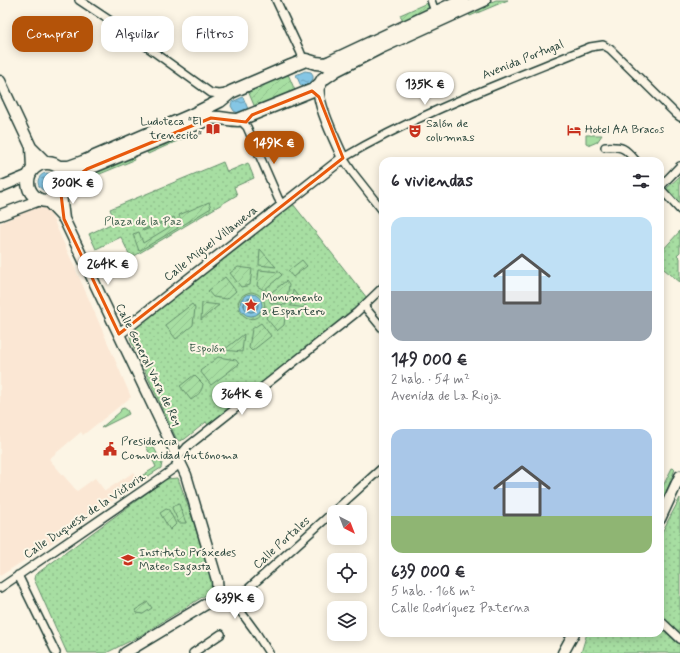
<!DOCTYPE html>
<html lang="es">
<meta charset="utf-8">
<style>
:root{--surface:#fff;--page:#f2f2f3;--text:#2b2b33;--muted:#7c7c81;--accent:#b45309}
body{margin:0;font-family:Mynerve,sans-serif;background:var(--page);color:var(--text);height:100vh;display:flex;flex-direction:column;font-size:15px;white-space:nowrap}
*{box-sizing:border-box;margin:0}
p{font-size:13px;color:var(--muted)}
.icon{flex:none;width:22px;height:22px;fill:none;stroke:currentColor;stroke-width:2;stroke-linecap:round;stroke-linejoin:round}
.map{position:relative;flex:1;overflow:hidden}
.panel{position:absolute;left:379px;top:157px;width:285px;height:480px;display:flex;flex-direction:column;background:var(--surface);border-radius:12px;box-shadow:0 2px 10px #0003}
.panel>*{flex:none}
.banner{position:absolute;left:12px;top:16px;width:307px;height:36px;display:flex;gap:8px}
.needle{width:26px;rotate:138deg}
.buttons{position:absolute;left:327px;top:505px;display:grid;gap:8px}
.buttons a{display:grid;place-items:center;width:40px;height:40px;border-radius:8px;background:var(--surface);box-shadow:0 2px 10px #0003;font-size:20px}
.price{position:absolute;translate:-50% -34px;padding:0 9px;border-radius:14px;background:#fff;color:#222;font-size:13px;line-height:26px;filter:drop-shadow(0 1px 2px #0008)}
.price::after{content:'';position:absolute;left:50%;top:24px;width:12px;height:9px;margin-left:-6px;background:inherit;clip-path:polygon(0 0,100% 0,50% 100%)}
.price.active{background:var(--accent);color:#fff}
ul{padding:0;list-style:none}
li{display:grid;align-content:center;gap:8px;height:212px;padding:0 12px}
li span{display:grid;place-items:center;height:124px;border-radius:12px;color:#555}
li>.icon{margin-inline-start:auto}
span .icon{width:72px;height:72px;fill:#fffc;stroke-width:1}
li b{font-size:17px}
h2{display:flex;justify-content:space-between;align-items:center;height:48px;padding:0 12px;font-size:17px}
.tag{padding:0 14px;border-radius:12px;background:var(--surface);box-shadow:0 2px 10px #0003;font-size:14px;line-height:36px}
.tag.active{background:var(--accent);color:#fff}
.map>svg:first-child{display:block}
</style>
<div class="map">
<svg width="680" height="653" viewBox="0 0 680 653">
<defs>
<pattern id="park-dots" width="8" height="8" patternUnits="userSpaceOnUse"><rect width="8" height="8" fill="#a7dea2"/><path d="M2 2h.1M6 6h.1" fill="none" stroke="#8fbf8c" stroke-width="1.8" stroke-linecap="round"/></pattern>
<pattern id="garden-furrows" width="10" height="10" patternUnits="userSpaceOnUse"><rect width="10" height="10" fill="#a7dea2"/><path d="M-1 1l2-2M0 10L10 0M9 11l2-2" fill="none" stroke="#8fbf8c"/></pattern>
<pattern id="water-ripples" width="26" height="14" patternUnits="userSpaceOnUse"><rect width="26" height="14" fill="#85c6e5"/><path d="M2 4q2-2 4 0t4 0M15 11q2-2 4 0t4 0" fill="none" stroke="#6ca2ba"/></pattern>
</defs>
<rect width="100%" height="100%" fill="#fcf5e5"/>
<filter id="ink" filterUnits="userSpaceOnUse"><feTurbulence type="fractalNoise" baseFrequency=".025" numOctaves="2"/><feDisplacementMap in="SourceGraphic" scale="8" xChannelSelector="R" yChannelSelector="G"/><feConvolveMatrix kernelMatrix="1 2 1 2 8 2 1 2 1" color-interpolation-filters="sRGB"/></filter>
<g filter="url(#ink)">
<path fill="#fbe7d4" d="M41,205L48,208L88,297L131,397L83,435L81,432L49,459L77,491L95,478L105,491L134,472L140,482L59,538L0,576V223Z"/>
<path fill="#a7dea2" stroke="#638e6b" d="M586,135H602L597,142L590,145L586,143Z"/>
<path fill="url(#park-dots)" stroke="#638e6b" d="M223,162L227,172L248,163L254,178L234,187L237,195L131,258L121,237L96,249L89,234L115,222L110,209Z
M680,176V204L666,189Z
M293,204L367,298L345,317L209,426L206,422L185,439L179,441L176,438L131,341L130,336L132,330Z
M680,231V252L677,255L680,258V282L660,266V253Z
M672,468L675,469L660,509V492Z
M178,478L193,520L212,582V591L138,637L106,653H67L34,579L35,575L166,479Z
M680,498V653H581L587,633H660V536Z"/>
<path fill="url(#garden-furrows)" stroke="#638e6b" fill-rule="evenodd" d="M496,0H508L470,16L468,12Z
M427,3L430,9L404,22L400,15Z
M288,74L296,93L256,110L248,91Z
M192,130L193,134L148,154L146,150Z
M132,155L134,160L95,176L93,171Z
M209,202L211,208L183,225L179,215Z
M174,217L178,228L139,251L133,234L139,232L143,243L171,226L168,221L143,231L142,230Z
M260,249L276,267L259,265Z
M302,260L307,266L293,277L288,271Z
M238,267L252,269L250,285L241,287L230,273Z
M259,270L279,272L282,275L264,290L257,286Z
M225,277L236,291L227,299L213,297L208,291Z
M286,281L289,285L286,305L271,303L268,295Z
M293,290L307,308L291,306Z
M251,292C261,293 269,303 262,312C248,333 223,298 251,292ZM252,295L256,296L261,301L260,312C251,321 237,313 242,300Z
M202,303L219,305L201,320Z
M192,304L195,308L193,325L176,339L165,325Z
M270,309L286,310L284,325L277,331L266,318Z
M261,323L271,336L252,351L249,348L252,329Z
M244,334L242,352L224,350Z
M218,357L236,360L239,364L211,385L200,371Z
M194,375L203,384C202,392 197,396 191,400L180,386Z
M124,408L127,410L129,414L101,428L120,412L121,409Z
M152,444L162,463L161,468L142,480L140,477L156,467L146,446Z
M179,504L186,523H179L172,508L173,506Z
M166,509L169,510L176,524L170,530L160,513Z
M148,602L152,608L143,614L137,613L135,610Z"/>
<path fill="url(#water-ripples)" stroke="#5c8f9e" d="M305,71L311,72L313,75V79L310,83L301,86L296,75Z
M243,97L248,109L238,113L234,111L231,106L232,102Z
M38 182a9 9 0 1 1 18 0a9 9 0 1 1-18 0Z
M240 305a11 11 0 1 1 22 0a11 11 0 1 1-22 0Z"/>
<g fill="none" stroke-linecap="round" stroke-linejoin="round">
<path stroke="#48747b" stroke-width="1" d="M244 305a7 7 0 1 1 14 0a7 7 0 1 1-14 0Z"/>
<g stroke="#1f3d34" stroke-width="10">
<path id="minor" d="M79,0L118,26L211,93L219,94L227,93
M276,0L300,51L302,56L308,60
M431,0L435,12
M238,120L241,121L247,127L278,198L282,205
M605,147C623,146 625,148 636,161
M660,187L680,166
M660,188L680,210
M383,211L353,173L343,158C421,112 507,81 590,47L603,45L610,49L676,114L680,117
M364,306L383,329
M18,575L56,653
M0,588L175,468L178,458L187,447L356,313L383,287
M218,593L230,597H239L383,467
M230,597L255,631L269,653
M660,620L680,639
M193,653L221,634"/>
</g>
<g stroke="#1f3d34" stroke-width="13">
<path id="secondary" d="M0,81L31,147L46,162
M31,147L32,169
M0,187L29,175
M61,194L64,219
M47,201L64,219L186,475L217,580L218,593L208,603L125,653
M0,215L40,200
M119,334L343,158C337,144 313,97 320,84
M660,519L680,476
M563,653L574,633"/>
</g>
<g stroke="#1f3d34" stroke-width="15">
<path id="primary" d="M28 182a19 19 0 1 1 38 0a19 19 0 1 1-38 0Z
M59,167H69L83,162L190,116L220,101L231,92L291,66L306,60L316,63L325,64L330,62L462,0
M66,184L75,175L87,169L211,118C220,117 229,120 238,120L313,90L320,84L323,79L336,70L381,47L484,0"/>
</g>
<use href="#minor" stroke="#fcf5e5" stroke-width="7"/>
<use href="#secondary" stroke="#fcf5e5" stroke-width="10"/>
<use href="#primary" stroke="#fcf5e5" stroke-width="12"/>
</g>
</g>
<path fill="none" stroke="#e8590c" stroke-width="3" stroke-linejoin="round" d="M312,91L319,97L343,158L119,334L64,219L61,194L66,184L87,169L211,118L246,122L252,115Z"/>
<defs>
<g id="library-bare" transform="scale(1.08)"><path d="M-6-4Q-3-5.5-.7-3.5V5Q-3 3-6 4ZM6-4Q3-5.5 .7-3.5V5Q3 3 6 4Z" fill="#c8321e" stroke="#fcf5e5" stroke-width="2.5" paint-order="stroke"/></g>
<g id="hotel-bare" transform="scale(1.08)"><path d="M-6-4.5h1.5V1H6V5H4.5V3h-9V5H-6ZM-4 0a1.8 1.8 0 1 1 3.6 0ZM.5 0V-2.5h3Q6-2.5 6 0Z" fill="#c8321e" stroke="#fcf5e5" stroke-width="2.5" paint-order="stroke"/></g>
<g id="theatre-bare" transform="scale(1.08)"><path d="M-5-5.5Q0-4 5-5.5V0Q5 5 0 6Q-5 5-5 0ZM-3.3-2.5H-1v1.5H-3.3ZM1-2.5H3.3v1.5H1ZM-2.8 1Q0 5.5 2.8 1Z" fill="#c8321e" stroke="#fcf5e5" stroke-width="2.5" paint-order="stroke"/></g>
<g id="sight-bare" transform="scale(1.08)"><path d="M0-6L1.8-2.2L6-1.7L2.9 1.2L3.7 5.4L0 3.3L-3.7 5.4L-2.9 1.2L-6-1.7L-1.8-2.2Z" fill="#c8321e" stroke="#fcf5e5" stroke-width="2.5" paint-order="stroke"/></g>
<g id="civic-bare" transform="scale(1.08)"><path d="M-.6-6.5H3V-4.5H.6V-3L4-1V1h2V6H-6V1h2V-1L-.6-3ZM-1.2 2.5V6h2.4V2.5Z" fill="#c8321e" stroke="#fcf5e5" stroke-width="2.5" paint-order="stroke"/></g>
<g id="university-bare" transform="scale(1.08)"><path d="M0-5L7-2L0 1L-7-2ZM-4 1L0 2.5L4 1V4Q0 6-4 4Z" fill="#c8321e" stroke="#fcf5e5" stroke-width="2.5" paint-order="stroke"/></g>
</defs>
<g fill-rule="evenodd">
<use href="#library-bare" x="213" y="129"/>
<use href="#hotel-bare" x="574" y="130"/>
<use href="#theatre-bare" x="415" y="131"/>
<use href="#sight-bare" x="251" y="305"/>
<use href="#civic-bare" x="110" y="449"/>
<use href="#university-bare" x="128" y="560"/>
</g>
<g text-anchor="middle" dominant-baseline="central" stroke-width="4" stroke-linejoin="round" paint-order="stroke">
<g font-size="12" fill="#1f3d34" stroke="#fcf5e5">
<text transform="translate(523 60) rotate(-22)">Avenida Portugal</text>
<text transform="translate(211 244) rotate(-38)">Calle Miguel Villanueva</text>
<text transform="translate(148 365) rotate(64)">Calle General Vara de Rey</text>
<text transform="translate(85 516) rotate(-34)">Calle Duquesa de la Victoria</text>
<text transform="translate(282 543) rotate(-42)">Calle Portales</text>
</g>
<g font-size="12" fill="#1f3d34" stroke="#fcf5e5" text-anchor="start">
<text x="202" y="122" text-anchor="end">Ludoteca "El<tspan x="202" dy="14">trenecito"</tspan></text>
<text x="426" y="124">Salón de<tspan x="426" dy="14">columnas</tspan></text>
<text x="585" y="130">Hotel AA Bracos</text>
<text x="262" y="298">Monumento<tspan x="262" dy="14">a Espartero</tspan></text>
<text x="121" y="442">Presidencia<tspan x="121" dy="14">Comunidad Autónoma</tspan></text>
<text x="139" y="553">Instituto Práxedes<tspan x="139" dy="14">Mateo Sagasta</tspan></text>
</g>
<g font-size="12" fill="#3a5d4a" stroke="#fcf5e5">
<text x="143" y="222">Plaza de la Paz</text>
<text x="207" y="349">Espolón</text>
</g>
</g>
</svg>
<div class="buttons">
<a><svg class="needle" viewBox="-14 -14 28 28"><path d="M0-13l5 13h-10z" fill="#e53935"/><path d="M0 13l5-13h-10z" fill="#7c7c81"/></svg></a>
<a><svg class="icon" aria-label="locate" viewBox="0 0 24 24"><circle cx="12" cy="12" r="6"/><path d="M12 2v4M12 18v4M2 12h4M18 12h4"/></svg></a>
<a><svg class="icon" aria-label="layers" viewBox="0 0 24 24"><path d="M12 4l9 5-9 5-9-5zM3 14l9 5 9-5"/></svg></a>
</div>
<b class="price" style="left:425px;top:106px">135K €</b>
<b class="price active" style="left:274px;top:165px">149K €</b>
<b class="price" style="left:73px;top:205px">300K €</b>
<b class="price" style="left:108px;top:286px">264K €</b>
<b class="price" style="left:242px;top:416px">364K €</b>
<b class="price" style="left:235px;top:620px">639K €</b>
<div class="banner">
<a class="tag active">Comprar</a>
<a class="tag">Alquilar</a>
<a class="tag">Filtros</a>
</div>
<section class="panel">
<h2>6 viviendas<svg class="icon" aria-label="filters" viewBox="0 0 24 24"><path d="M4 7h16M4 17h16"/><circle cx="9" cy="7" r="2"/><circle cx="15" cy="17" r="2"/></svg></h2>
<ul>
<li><span style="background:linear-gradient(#bfe0f5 60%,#9aa5b1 0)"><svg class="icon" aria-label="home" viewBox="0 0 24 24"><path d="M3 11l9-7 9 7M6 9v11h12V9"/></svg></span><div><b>149 000 €</b><p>2 hab. · 54 m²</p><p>Avenida de La Rioja</p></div></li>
<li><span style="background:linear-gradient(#a9c7e8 70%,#8fb573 0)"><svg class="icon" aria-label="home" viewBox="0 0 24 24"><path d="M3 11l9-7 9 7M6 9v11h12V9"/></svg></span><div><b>639 000 €</b><p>5 hab. · 168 m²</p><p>Calle Rodríguez Paterna</p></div></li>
</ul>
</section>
</div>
